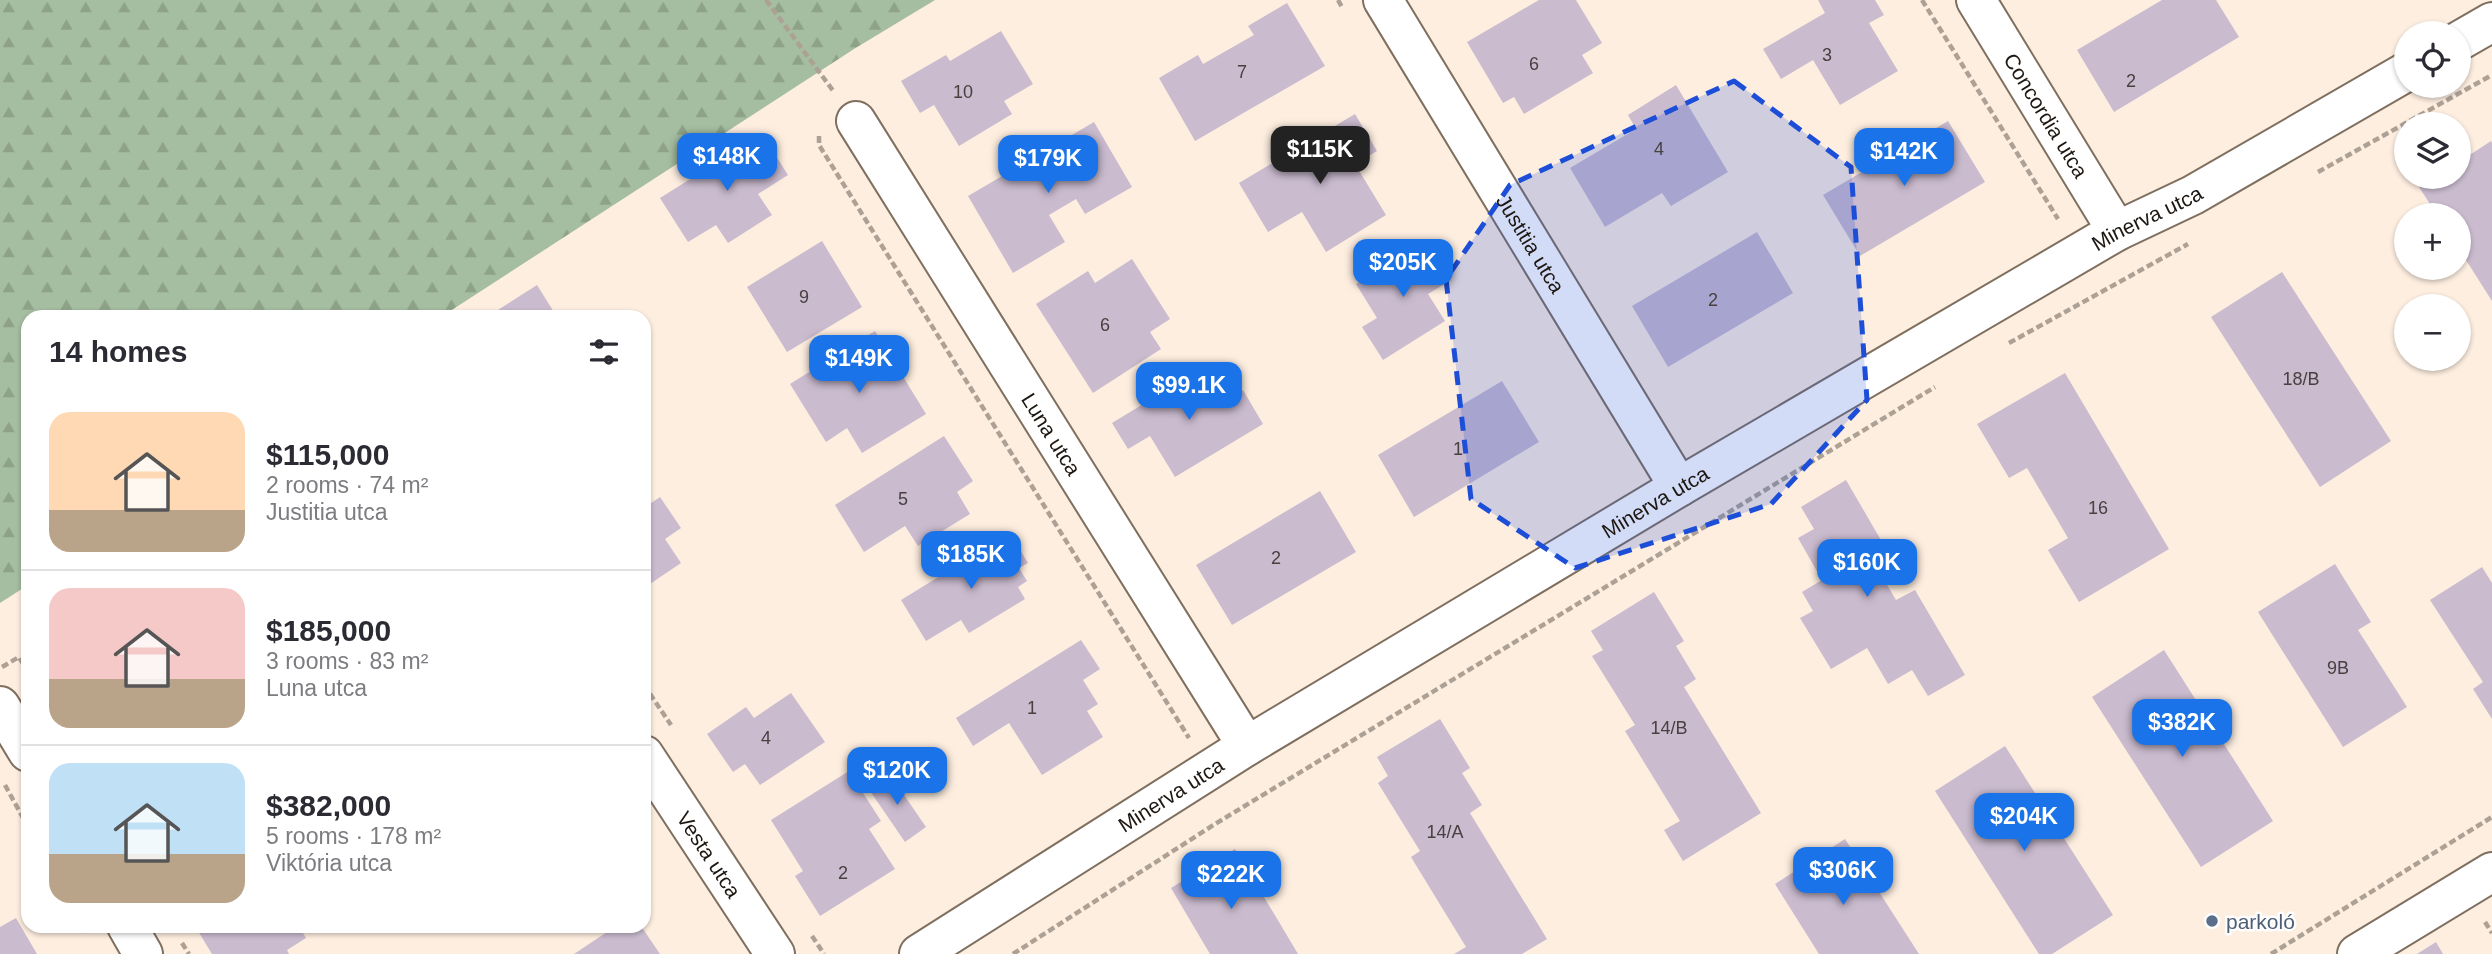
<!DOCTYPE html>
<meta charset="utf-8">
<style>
:root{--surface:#fff;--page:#f2f2f3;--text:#2b2b33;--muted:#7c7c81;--line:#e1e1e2;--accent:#1a73e8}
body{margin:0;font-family:Arial,sans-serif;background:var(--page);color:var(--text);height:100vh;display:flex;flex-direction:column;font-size:26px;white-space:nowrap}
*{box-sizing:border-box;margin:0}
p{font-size:23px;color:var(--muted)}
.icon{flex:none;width:38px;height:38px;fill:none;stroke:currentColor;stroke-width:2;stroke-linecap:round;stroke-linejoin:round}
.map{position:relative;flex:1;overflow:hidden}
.panel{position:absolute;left:21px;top:310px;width:630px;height:623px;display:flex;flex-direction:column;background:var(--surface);border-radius:21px;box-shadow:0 2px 5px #0004}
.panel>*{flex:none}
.controls{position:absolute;left:2394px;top:21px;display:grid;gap:14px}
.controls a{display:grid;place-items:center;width:77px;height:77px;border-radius:50%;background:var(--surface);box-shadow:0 2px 5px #0004;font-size:35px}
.price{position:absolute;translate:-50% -60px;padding:0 16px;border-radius:14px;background:var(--accent);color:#fff;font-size:23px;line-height:46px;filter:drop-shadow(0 2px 4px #0008)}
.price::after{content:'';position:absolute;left:50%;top:42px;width:21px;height:16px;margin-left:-10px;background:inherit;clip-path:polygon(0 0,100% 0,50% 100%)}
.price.active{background:#222;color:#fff}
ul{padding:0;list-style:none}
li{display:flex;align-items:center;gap:21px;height:175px;padding:0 28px}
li+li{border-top:2px solid var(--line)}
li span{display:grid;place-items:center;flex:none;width:196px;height:140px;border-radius:21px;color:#555}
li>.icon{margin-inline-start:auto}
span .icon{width:84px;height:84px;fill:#fffc;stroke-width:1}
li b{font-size:30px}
h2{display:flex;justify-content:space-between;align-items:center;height:84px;padding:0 28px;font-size:30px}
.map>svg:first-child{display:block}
</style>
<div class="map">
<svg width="2492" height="954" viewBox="0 0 2492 954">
<defs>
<pattern id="forest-firs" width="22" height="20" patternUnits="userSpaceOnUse" patternTransform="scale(1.75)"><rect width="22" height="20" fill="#a5bda0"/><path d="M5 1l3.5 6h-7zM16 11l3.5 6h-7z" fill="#8ea289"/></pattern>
</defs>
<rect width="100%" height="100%" fill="#fdeee0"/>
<path fill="url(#forest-firs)" d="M0,0H935L854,49L441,317H28V585L0,603Z"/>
<path fill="#cabbcf" d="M1539,0H1576L1602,43L1582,55L1593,73L1524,114L1514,97L1503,103L1467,42Z
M1818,0H1875L1884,15L1869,23L1898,71L1840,105L1813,60L1781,79L1763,49L1825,13Z
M2162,0H2216L2239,37L2114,112L2077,50Z
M1287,3L1325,66L1195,141L1159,78L1198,55L1203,64L1254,35L1248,26Z
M1001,31L1033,84L1004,101L1012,114L959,146L934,105L920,113L901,81L946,55L950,61Z
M1676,85L1728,172L1671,206L1662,193L1605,227L1570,168L1636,129L1628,115Z
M1355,114L1377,151L1355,164L1386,215L1326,252L1302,212L1268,232L1239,183Z
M1948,121L1985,182L1860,256L1823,195Z
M1094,122L1132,187L1085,214L1076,199L1049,215L1065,242L1013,273L968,196Z
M762,134L788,175L758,194L772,215L728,243L716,225L688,242L660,198Z
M2491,141L2492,143V301L2459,249V215H2437L2419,187L2435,177H2459V162Z
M1757,232L1793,293L1668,367L1632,306Z
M1425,240L1451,280L1428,294L1445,321L1383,360L1362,327L1377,318L1356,284Z
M822,241L862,307L787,352L747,287Z
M1132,259L1170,319L1150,332L1161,349L1093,393L1036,304L1088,271L1095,283Z
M2282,272L2391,441L2320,487L2211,317Z
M537,285L557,317H487Z
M875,331L926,414L862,453L847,428L826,442L790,384Z
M1204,367L1225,402L1243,390L1263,424L1175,477L1150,436L1128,449L1112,423Z
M2065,373L2169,549L2079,602L2048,550L2068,538L2027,468L2009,478L1977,424Z
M1502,381L1539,442L1414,517L1378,455Z
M944,436L973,481L957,492L970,514L918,546L905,526L864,552L835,505Z
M1846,480L1892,559L1877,568L1896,600L1915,590L1965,675L1928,696L1912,670L1888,684L1867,648L1831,669L1800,618L1813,611L1802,592L1822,580L1798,538L1814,529L1801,507Z
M1320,491L1356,552L1232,625L1196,565Z
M660,497L681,528L665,539L681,563L644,588V508Z
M1010,533L1028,563L1019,568L1027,581L1018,587L1025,599L969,633L961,620L926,641L901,600Z
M2335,564L2371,622L2358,630L2407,707L2343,747L2258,612Z
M2482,567L2492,583V719L2473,689L2483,682L2430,600Z
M1654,592L1684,641L1676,646L1696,679L1684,687L1761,813L1683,861L1664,830L1680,821L1625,731L1635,725L1592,656L1603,650L1591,631Z
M1081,640L1100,669L1083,680L1098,704L1087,711L1103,737L1042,775L1009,723L973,746L956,718Z
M2164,650L2273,821L2201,867L2092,697Z
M791,693L825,742L760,785L745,764L733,772L707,734L746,707L754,718Z
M1440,719L1470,768L1462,773L1482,805L1470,813L1547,939L1522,954H1454L1466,947L1411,857L1420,851L1378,783L1388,776L1377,757Z
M2005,746L2113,915L2052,954H2039L1935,791Z
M849,771L881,821L869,829L895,869L820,916L795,876L803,871L771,820Z
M889,773L926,827L905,842L868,788Z
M1845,839L1919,954H1819L1775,884Z
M1235,849L1279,922L1298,954H1210L1171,888Z
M16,918L37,954H0V927Z
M207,926H299L306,938L287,950L289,954H212L198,931Z
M616,926H641L660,954H574Z
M2436,942L2443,954H2417Z"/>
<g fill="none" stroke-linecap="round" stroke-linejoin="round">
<g stroke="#7f6f5f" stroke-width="42">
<g id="minor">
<path id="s1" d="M1383,0L1679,487"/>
<path id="s2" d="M1976,0L2117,231"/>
<path d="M2459,41L2492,22"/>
<path id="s3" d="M856,121L1247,746"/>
<path d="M0,706L28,752"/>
<path id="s4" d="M644,755L775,954"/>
<path d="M127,926L143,954"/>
<path id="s5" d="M919,954L1247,746L1679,487L2117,231L2193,195L2406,72"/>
<path d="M2357,954L2492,872"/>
</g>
</g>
<path stroke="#ada196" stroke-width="4.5" stroke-dasharray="7 3.5" stroke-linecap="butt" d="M766,0L834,92
M1338,0L1343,9
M1922,0L2058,219
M819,136V145L1189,738
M2318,172L2492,75
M2009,343L2188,244
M2,667L19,657L28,672
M644,685L671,725
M5,785L28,827
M2485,922L2492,933
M82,926L87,935
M812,936L824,954
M182,943L189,954
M1013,954L1215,824L1935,387
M2271,954L2492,817"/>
<use href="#minor" stroke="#fff" stroke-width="38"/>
</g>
<path fill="#1d4ed8" fill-opacity="0.2" stroke="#1d4ed8" stroke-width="5" stroke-dasharray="14 9" stroke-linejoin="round" d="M1734,81L1851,167L1867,400L1771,504L1575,568L1471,499L1446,279L1510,185Z"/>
<circle fill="#5c6f8a" stroke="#fefefe" stroke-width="2.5" cx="2212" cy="921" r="7"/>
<g text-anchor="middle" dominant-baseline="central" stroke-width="5" stroke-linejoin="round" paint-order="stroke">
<g font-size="18" fill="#494040">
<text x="1827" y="55">3</text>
<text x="1534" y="64">6</text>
<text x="1242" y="72">7</text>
<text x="2131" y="81">2</text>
<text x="963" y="92">10</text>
<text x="1659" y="149">4</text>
<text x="804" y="297">9</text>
<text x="1713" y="300">2</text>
<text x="1105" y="325">6</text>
<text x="2301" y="379">18/B</text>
<text x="1458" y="449">1</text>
<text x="903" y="499">5</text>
<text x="2098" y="508">16</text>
<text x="1276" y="558">2</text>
<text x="2338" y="668">9B</text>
<text x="1032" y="708">1</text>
<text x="1669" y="728">14/B</text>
<text x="766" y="738">4</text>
<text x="1445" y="832">14/A</text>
<text x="843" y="873">2</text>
</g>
<g font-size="21" fill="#1e1711" stroke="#fefefe">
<text stroke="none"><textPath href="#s2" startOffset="135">Concordia utca</textPath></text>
<text stroke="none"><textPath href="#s5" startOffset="1432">Minerva utca</textPath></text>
<text stroke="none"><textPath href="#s1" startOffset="285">Justitia utca</textPath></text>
<text stroke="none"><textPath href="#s3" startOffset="369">Luna utca</textPath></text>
<text stroke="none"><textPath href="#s5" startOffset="864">Minerva utca</textPath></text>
<text stroke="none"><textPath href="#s5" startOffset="298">Minerva utca</textPath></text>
<text stroke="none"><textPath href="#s4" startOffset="119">Vesta utca</textPath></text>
</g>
<g font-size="21" fill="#4e5e75" stroke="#fefefe" text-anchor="start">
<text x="2226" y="921">parkoló</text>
</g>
</g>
</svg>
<div class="controls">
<a><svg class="icon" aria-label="locate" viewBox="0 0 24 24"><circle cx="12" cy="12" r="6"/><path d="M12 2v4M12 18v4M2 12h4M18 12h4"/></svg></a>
<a><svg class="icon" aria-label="layers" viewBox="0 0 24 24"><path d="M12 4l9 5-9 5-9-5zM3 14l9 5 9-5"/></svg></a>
<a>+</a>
<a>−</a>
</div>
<b class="price active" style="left:1320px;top:186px">$115K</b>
<b class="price" style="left:1904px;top:188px">$142K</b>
<b class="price" style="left:727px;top:193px">$148K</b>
<b class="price" style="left:1048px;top:195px">$179K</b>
<b class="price" style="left:1403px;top:299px">$205K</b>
<b class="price" style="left:859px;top:395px">$149K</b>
<b class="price" style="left:1189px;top:422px">$99.1K</b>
<b class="price" style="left:971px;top:591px">$185K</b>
<b class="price" style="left:1867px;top:599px">$160K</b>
<b class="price" style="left:2182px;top:759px">$382K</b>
<b class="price" style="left:897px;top:807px">$120K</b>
<b class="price" style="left:2024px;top:853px">$204K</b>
<b class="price" style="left:1843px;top:907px">$306K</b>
<b class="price" style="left:1231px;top:911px">$222K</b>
<section class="panel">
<h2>14 homes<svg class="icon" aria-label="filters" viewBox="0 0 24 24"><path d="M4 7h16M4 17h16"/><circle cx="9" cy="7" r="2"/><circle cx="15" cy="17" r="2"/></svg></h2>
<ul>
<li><span style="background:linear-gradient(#ffd9b3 70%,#b9a48a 0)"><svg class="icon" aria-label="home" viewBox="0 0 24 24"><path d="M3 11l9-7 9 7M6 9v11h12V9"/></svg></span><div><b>$115,000</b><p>2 rooms · 74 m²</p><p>Justitia utca</p></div></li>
<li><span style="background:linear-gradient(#f6c9c9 65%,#b9a48a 0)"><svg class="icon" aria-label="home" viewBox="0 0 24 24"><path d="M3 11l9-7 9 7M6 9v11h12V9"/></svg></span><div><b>$185,000</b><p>3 rooms · 83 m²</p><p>Luna utca</p></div></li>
<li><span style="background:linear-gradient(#bfe0f5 65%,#b9a48a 0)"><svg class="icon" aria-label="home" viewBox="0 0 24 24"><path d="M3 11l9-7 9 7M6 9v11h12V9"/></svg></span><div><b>$382,000</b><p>5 rooms · 178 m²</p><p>Viktória utca</p></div></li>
</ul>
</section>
</div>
